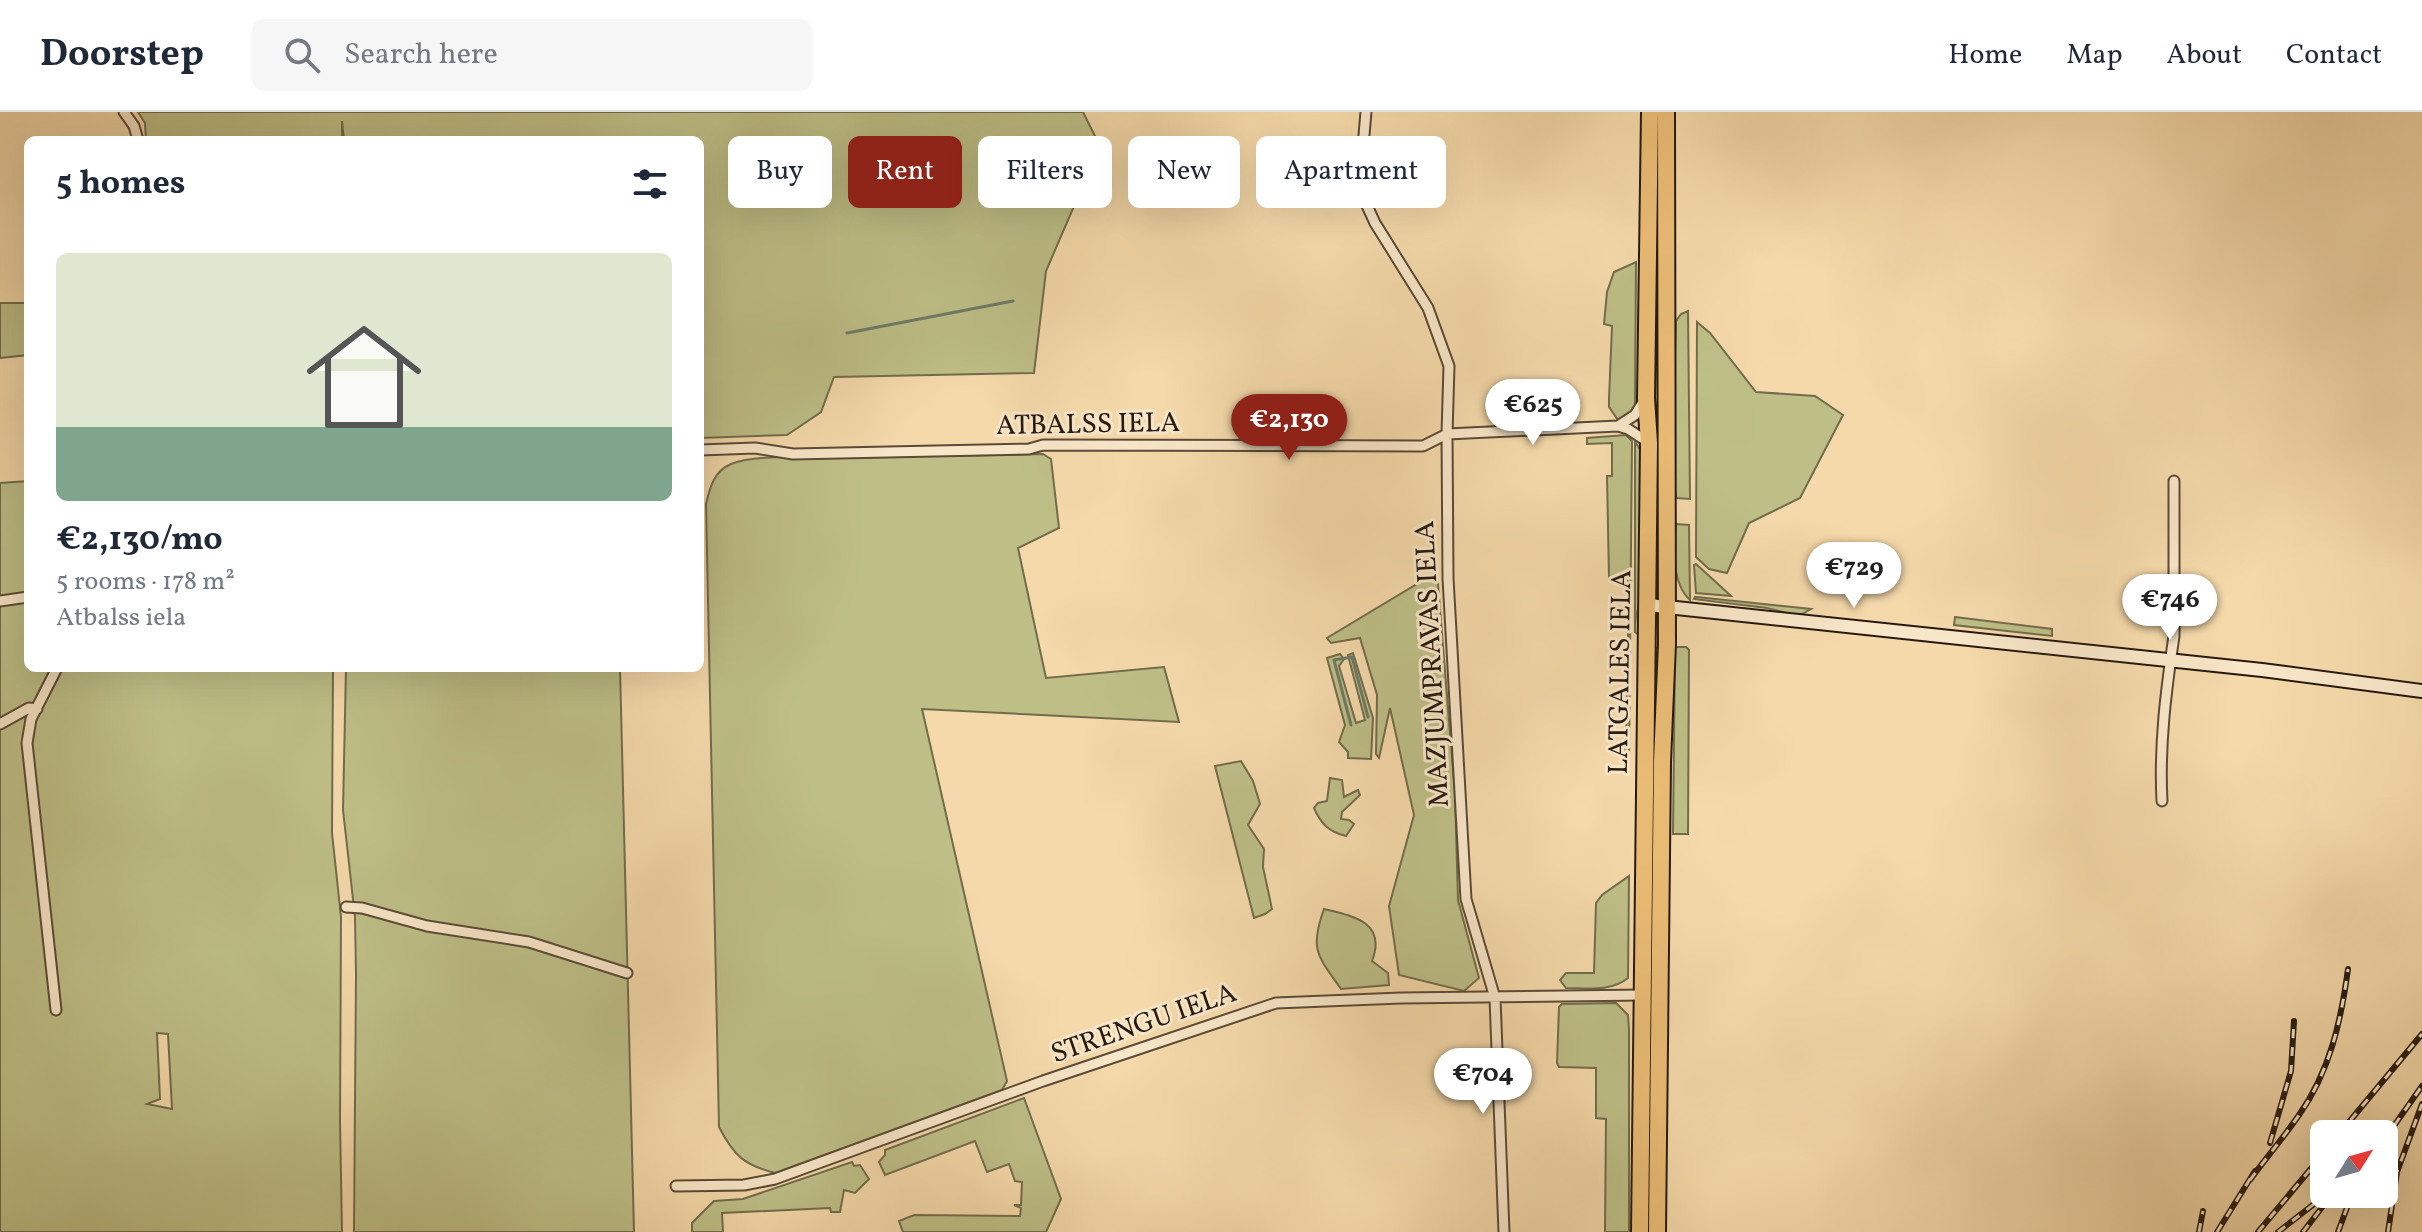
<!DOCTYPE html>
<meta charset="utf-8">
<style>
:root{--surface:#fff;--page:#f6f6f7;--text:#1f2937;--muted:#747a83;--line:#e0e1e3;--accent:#8f2418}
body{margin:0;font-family:Vollkorn,serif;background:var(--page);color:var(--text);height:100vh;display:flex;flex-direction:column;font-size:30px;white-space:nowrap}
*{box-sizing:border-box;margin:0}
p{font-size:26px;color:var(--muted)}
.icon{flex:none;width:44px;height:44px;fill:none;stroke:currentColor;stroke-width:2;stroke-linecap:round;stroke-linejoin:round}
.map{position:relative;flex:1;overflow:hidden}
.details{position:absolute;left:24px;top:24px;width:680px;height:536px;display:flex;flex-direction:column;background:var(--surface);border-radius:12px;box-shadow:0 8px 32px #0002}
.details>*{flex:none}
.guide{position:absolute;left:728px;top:24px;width:760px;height:72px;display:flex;gap:16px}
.needle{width:52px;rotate:53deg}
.tools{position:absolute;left:2310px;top:1008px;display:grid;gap:16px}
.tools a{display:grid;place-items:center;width:88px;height:88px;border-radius:12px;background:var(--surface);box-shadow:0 8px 32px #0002;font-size:40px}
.price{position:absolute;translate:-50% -68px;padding:0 18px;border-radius:28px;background:#fff;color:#222;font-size:26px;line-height:52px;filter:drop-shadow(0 2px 4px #0008)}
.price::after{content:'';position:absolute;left:50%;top:48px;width:24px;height:18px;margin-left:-12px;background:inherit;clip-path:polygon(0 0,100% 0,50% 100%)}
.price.active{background:var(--accent);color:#fff}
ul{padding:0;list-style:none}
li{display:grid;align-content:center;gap:16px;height:424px;padding:0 32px}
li+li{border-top:2px solid var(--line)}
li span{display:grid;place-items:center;height:248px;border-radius:12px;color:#555}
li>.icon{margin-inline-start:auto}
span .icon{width:144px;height:144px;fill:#fffc;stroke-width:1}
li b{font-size:34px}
h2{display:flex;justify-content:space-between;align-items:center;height:96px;padding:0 32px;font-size:34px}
.chip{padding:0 28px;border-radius:12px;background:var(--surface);box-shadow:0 8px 32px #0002;font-size:28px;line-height:72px}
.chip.active{background:var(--accent);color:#fff}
header{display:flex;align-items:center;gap:48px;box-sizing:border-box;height:112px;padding:0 40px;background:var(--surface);border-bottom:2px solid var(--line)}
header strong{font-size:38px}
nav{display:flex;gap:44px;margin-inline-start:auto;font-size:28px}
.search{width:560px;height:72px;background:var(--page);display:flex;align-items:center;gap:20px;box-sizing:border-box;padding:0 28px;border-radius:12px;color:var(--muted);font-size:30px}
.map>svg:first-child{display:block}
</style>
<header>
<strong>Doorstep</strong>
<div class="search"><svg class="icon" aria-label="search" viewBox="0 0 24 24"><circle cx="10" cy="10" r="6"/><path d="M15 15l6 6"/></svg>Search here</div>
<nav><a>Home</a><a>Map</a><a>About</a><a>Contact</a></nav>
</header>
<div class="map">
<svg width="2422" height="1120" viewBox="0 0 2422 1120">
<rect width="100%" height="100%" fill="#f5d9aa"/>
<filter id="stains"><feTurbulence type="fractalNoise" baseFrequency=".0025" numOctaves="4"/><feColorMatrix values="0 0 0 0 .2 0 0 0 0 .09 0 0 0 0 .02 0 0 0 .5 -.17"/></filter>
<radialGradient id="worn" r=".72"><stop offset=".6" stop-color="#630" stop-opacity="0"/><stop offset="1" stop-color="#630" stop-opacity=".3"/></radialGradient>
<path fill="#bebf87" stroke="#726c4c" stroke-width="2" fill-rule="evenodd" d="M138,0H1083L1100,34L1046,159L1034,261L834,265L821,300L787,323L700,326V28H344L342,9V28H146L145,11Z
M1656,0H1662L1658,299H1654Z
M1636,150L1635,295L1628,305L1618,308L1609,295V287L1612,214L1604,212L1607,180L1614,160Z
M28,191V243L0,246V191Z
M1688,199L1690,387L1676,386L1672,345L1676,209L1681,202Z
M1697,210L1710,221L1756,280L1815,284L1843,303L1800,386L1749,411L1727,461L1709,457L1696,445Z
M1626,323L1632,329L1629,650L1625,649L1623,638L1626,630L1629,471L1625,467L1609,466L1607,364H1612V331L1587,332V326Z
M1635,330L1640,337V486L1637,502L1639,523L1635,520Z
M1043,342L1051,347L1059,416L1018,436L1046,566L1164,555L1179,610L922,597L1007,969L1002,978L775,1061C744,1053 734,1044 719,1015L706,392C710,375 714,359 731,352C756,342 800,346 828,345C900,344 972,344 1043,342Z
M28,369V556H333L332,721L341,805L340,1009L342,1120H0V371ZM157,921L168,922L172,997L147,992L160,987Z
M1676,412L1689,413L1690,488C1671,471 1674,435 1676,412Z
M1696,452L1730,483L1731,484L1696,481L1694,453Z
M1437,460L1455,682L1458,788L1479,866L1464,879L1399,863L1389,794L1414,703L1390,596L1379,646L1376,642L1377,583L1360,526L1331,531L1327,526Z
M1695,485H1697L1811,497L1802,502H1791L1767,496L1694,487Z
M1955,505L2052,517V524L1954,513Z
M1675,535H1686L1689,538L1688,722H1673Z
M1652,536H1658L1652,862L1650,861Z
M1353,541L1373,606L1371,647L1348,646V640L1339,630L1345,613L1327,546L1340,542L1344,547L1339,554L1356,611L1365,608L1348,543Z
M346,556H620L634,1120H354L356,862L355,805L343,698Z
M1241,649L1253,669L1260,692L1248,713L1264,737L1263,755L1272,797L1265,802L1254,806L1215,654Z
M1330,666L1342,668L1344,685L1358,678L1360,683L1342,700L1341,707L1349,708L1354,712L1346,724C1329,720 1321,712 1314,696L1318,691L1327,689Z
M1629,764L1628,866C1611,880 1587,876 1566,876L1560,868L1566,861H1594L1596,791L1602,783Z
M1324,797C1353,804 1387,810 1372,849L1388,861L1389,873L1341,877C1318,844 1309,838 1324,797Z
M1616,891L1628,903L1629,918V1120H1605L1606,1007L1596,1006V956L1559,955L1557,951L1559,895L1562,892Z
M1024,986L1061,1087L1046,1120H903L899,1109L914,1103L1020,1104L1021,1096L1014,1093H1021L1022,1070L1015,1069L1009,1052L987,1060L975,1029L885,1063L879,1050L885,1043V1038Z
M852,1050L854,1054L860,1053L869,1067L855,1081L844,1078L840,1100H831L830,1096L722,1101L723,1120H692V1111L714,1089L743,1087Z"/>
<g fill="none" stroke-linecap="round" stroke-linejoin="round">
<path stroke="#6d7b68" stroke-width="3" d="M847,221L1013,189
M1351,613L1334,548L1352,545L1368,605"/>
<g stroke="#5a4a36" stroke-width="13">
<path id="street" d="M124,0L134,14L138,28
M1366,0L1362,46L1363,85L1375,111L1428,196L1449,254L1447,322L1448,466L1466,787L1495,886L1504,1120
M1618,314L1635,303L1643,290
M700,338L755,336L793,342L1029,337L1043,333L1423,334L1447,322L1618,314L1628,317L1648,330
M0,489L28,485
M0,612L29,596L37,597
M2162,689C2159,633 2166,579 2174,524V369
M346,795L362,796L427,814L529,830L627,861
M56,898L27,631L31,607L57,556
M676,1074L744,1073L775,1067L1043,969L1276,891L1401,886L1644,883"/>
</g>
<g stroke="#261a10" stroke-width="16">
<path id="secondary" d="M1648,493L2262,558L2422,579"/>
</g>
<g stroke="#261a10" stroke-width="20">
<path id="highway" d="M1640,1120L1649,331L1646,286L1650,0
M1657,1120L1662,650L1667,532L1666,0"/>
</g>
<use href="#street" stroke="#f8e6c8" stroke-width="9"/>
<use href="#secondary" stroke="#f8e6c8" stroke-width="12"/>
<use href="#highway" stroke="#eabc75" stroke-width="16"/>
<g stroke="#261a10" stroke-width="6">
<path id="rail" d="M2339,1022L2422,922
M2384,1028L2422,974
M2270,1031L2291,959L2294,909
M2250,1068C2266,1046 2284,1025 2299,1003C2330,959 2341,909 2348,857
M2199,1120L2203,1099
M2217,1120L2255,1059
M2258,1120L2324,1041
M2278,1120L2327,1082
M2303,1120L2323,1094
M2338,1120L2352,1082
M2388,1120L2397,1060L2422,992"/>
</g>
<use href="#rail" stroke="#f8e6c8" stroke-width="3" stroke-dasharray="9" stroke-linecap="butt"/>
</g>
<g text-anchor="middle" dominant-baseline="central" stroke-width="6" stroke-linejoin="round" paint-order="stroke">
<g font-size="28" fill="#261a10" stroke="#f8e6c8">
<text transform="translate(1088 313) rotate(-1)">ATBALSS IELA</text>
<text transform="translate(1433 552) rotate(-93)">MAZJUMPRAVAS IELA</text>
<text transform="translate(1621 560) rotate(-89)">LATGALES IELA</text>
<text transform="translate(1144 912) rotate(-19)">STRENGU IELA</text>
</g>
</g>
<rect width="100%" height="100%" filter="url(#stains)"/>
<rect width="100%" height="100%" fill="url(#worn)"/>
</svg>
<div class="tools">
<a><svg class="needle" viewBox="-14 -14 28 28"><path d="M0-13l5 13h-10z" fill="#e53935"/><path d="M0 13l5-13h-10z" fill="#747a83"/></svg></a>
</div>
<b class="price" style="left:1533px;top:335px">€625</b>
<b class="price active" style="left:1289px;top:350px">€2,130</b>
<b class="price" style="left:1854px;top:498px">€729</b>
<b class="price" style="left:2170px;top:530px">€746</b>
<b class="price" style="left:1483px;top:1004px">€704</b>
<div class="guide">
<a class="chip">Buy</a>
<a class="chip active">Rent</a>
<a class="chip">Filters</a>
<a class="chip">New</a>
<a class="chip">Apartment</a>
</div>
<section class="details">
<h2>5 homes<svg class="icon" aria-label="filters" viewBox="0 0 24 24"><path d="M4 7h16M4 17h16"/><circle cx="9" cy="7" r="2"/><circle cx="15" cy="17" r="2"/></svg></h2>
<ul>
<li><span style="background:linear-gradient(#dfe7d0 70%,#7fa58c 0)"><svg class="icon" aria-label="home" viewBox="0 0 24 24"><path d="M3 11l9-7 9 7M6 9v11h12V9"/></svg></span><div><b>€2,130/mo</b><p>5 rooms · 178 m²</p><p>Atbalss iela</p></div></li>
</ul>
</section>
</div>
